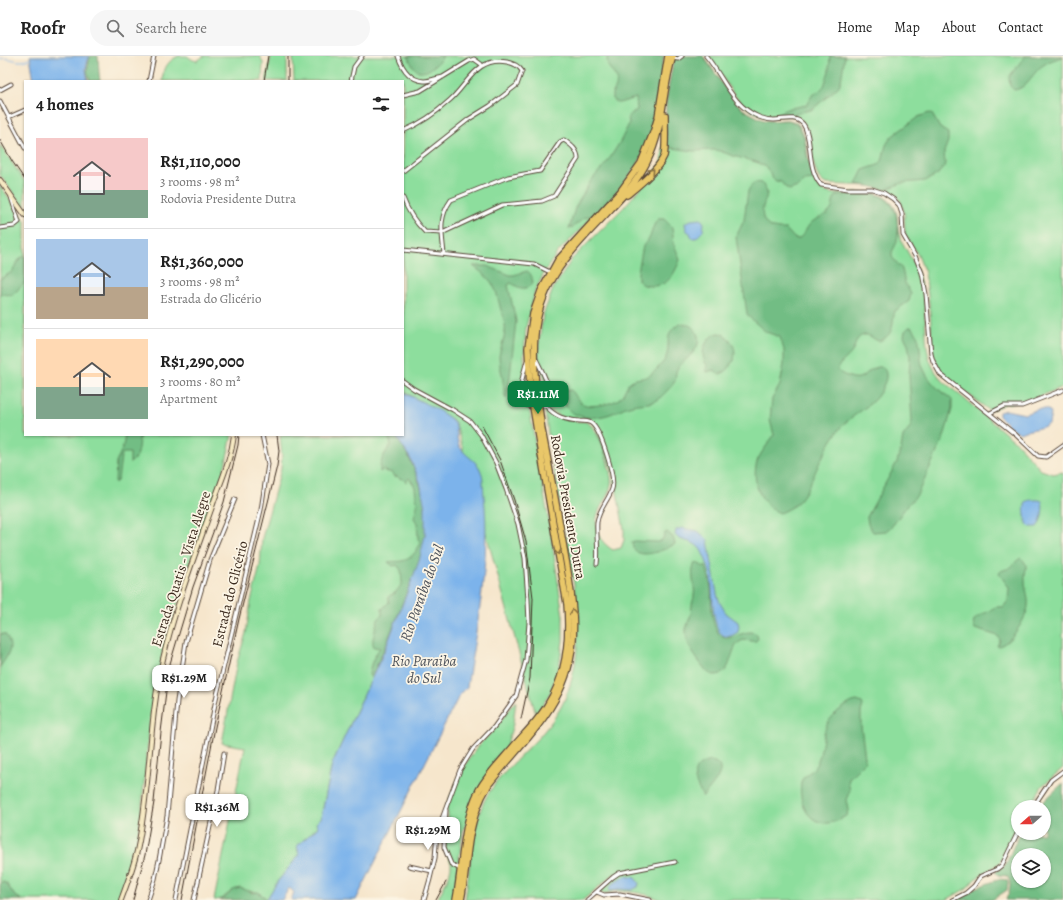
<!DOCTYPE html>
<meta charset="utf-8">
<style>
:root{--surface:#fff;--page:#f6f6f6;--text:#222;--muted:#767676;--line:#e0e0e0;--accent:#0b8043}
body{margin:0;font-family:Alegreya,serif;background:var(--page);color:var(--text);height:100vh;display:flex;flex-direction:column;font-size:15px;white-space:nowrap}
*{box-sizing:border-box;margin:0}
p{font-size:13px;color:var(--muted)}
.icon{flex:none;width:22px;height:22px;fill:none;stroke:currentColor;stroke-width:2;stroke-linecap:round;stroke-linejoin:round}
.map{position:relative;flex:1;overflow:hidden}
.side{position:absolute;left:24px;top:24px;width:380px;height:356px;display:flex;flex-direction:column;background:var(--surface);border-radius:0px;box-shadow:0 1px 3px #0004}
.side>*{flex:none}
.needle{width:26px;rotate:249deg}
.tools{position:absolute;left:1011px;top:744px;display:grid;gap:8px}
.tools a{display:grid;place-items:center;width:40px;height:40px;border-radius:50%;background:var(--surface);box-shadow:0 1px 3px #0004;font-size:20px}
.price{position:absolute;translate:-50% -34px;padding:0 9px;border-radius:8px;background:#fff;color:#222;font-size:13px;line-height:26px;filter:drop-shadow(0 1px 2px #0008)}
.price::after{content:'';position:absolute;left:50%;top:24px;width:12px;height:9px;margin-left:-6px;background:inherit;clip-path:polygon(0 0,100% 0,50% 100%)}
.price.selected{background:var(--accent);color:#fff}
ul{padding:0;list-style:none}
li{display:flex;align-items:center;gap:12px;height:100px;padding:0 12px}
li+li{border-top:1px solid var(--line)}
li span{display:grid;place-items:center;flex:none;width:112px;height:80px;border-radius:0px;color:#555}
li>.icon{margin-inline-start:auto}
span .icon{width:48px;height:48px;fill:#fffc;stroke-width:1}
li b{font-size:17px}
h2{display:flex;justify-content:space-between;align-items:center;height:48px;padding:0 12px;font-size:17px}
header{display:flex;align-items:center;gap:24px;box-sizing:border-box;height:56px;padding:0 20px;background:var(--surface);border-bottom:1px solid var(--line)}
header strong{font-size:19px}
nav{display:flex;gap:22px;margin-inline-start:auto;font-size:14px}
.search{width:280px;height:36px;background:var(--page);display:flex;align-items:center;gap:10px;box-sizing:border-box;padding:0 14px;border-radius:22px;color:var(--muted);font-size:15px}
.map>svg:first-child{display:block}
</style>
<header>
<strong>Roofr</strong>
<div class="search"><svg class="icon" aria-label="search" viewBox="0 0 24 24"><circle cx="10" cy="10" r="6"/><path d="M15 15l6 6"/></svg>Search here</div>
<nav><a>Home</a><a>Map</a><a>About</a><a>Contact</a></nav>
</header>
<div class="map">
<svg width="1063" height="844" viewBox="0 0 1063 844">
<rect width="100%" height="100%" fill="#fcf5e5"/>
<filter id="ink" filterUnits="userSpaceOnUse"><feTurbulence type="fractalNoise" baseFrequency=".025" numOctaves="2"/><feDisplacementMap in="SourceGraphic" scale="8" xChannelSelector="R" yChannelSelector="G"/><feConvolveMatrix kernelMatrix="1 2 1 2 8 2 1 2 1" color-interpolation-filters="sRGB"/></filter>
<filter id="wash" filterUnits="userSpaceOnUse"><feTurbulence type="fractalNoise" baseFrequency=".012" numOctaves="4" result="noise"/><feDisplacementMap in="SourceGraphic" scale="16" xChannelSelector="R" yChannelSelector="G"/><feGaussianBlur stdDeviation="0.9" result="paint"/><feColorMatrix in="noise" values="0 0 0 0 0 0 0 0 0 0 0 0 0 0 0 0 0 1.4 0 .05"/><feComposite in="paint" operator="in"/></filter>
<g filter="url(#wash)">
<rect width="100%" height="100%" fill="#f6e6cc"/>
<path fill="#8dde9d" stroke="#64845e" d="M179,0H187L193,4L197,5L204,0H260L263,7L262,25H162C163,13 168,4 179,0Z
M271,0H287V25H266Z
M293,0H664L654,62L616,137L558,196L545,215L535,235L526,271L524,299L527,340L551,478L563,560V585L559,611L550,637L536,659L456,368L452,363L403,335V25H294Z
M703,0C719,19 729,46 750,58C755,61 761,64 767,65C777,66 791,60 799,69C811,83 805,118 819,132C837,148 874,123 893,149C900,159 896,170 900,181C906,196 917,208 920,225C923,236 925,249 925,261C927,286 924,305 943,325L1017,387L1041,414L1053,418L1063,416V712L1042,730L1030,751H1018V772L1008,790L1003,802L997,809L975,823L967,832L946,844H661C648,838 631,835 617,835C610,836 607,839 599,836L617,819L615,817L583,844H465C470,813 472,764 488,738C510,704 547,682 564,645C588,591 575,534 566,479C558,436 550,393 544,350H545C554,359 561,365 574,365C578,366 583,365 586,366C598,369 609,409 611,421C613,435 604,443 599,455C592,470 599,486 613,494L621,492L624,484V473L613,416L596,371C589,359 579,365 568,363C558,361 553,355 546,349L550,342V334L538,307V293L543,259L553,233L572,203L624,151L661,108L666,73V45Z
M708,0H1063V331L1033,343L1022,346L1005,348L990,355L945,320L940,315L933,299L930,254L925,217L918,199L905,179L904,156L900,144L885,134L869,130L827,128C808,123 815,78 802,65C794,56 780,61 769,60C763,60 757,58 752,55C734,46 721,16 708,0Z
M0,89L25,126V153L0,119Z
M0,129L25,165V379H232L224,414L202,473L165,586L152,647L141,758L136,792L119,844H22L14,839L6,827L3,826L0,828Z
M280,379H395L410,402L425,479L386,591L332,708L321,762L316,767L318,771L297,790L299,799L278,825L267,843L258,836C249,837 242,830 234,834C226,838 224,844 214,844L245,691L222,687L237,606L246,577L251,545L260,510L262,482L281,413L282,401Z
M516,645L513,668L506,692L499,704L488,717L463,775L453,844H437L449,820L451,811V807L445,794V781L448,767V758L446,750L464,710L480,688L496,672L512,649Z"/>
<path fill="#72bd84" stroke="#567451" fill-rule="evenodd" d="M90,0H98L99,17L100,25H90L87,15Z
M408,0H443C441,4 438,7 434,10C421,22 413,14 408,0Z
M608,0H664L651,76L647,89L637,110L616,137L594,159L584,162L573,171L569,173L575,152L590,126L608,105L620,86L629,68L628,60L637,54L636,42L619,47H617L612,43V38L616,31L617,23L608,10L607,3Z
M675,0H703L732,42L742,53L763,64L772,65L789,64L798,69L804,81L807,100L815,124L804,125L798,131L789,134L785,131L781,126L776,125L773,123L766,111L756,106L733,100L720,95L714,94L693,95L666,91V45L671,17Z
M830,0H845L841,25L839,30L828,40L815,51L811,54L795,57L792,60H776C784,51 795,52 806,49L813,38L819,35L824,30L829,15Z
M1025,0H1063V1C1057,3 1050,4 1045,8C1033,14 1028,33 1014,34L1010,30L1009,21Z
M929,57L932,58L940,72L948,77V85L944,96L945,107L944,111L940,117L933,121L925,125L902,127L885,134L869,130L856,128L863,114L878,109L882,105L886,89L891,81L918,61Z
M756,126L762,127L767,136C767,141 764,146 763,151C760,169 771,174 786,173L794,182L798,183C805,179 806,171 812,166C818,161 826,161 831,154C834,149 832,144 836,140L854,138H876L884,142L891,148L896,157L898,174L897,186L892,196V201L902,213L905,227L911,238L909,245L895,255C891,268 896,277 880,285C874,285 871,278 864,279C855,281 856,290 852,296C843,308 825,314 853,322C865,325 869,309 883,311C887,316 887,322 884,328C877,349 855,356 841,371C834,380 828,390 823,400C810,423 808,447 780,457C760,450 750,423 758,403C762,395 769,387 774,379L770,364L772,343L780,329L784,308V294L780,281L766,276L750,262L747,258L736,181L744,164L748,135L752,128Z
M658,163H664L672,171L674,188L680,204C674,218 669,230 652,230C645,230 642,229 638,224V216L643,190L650,181L654,169Z
M25,200V227L23,228L13,239L0,238V223L12,216L20,202Z
M473,210H487L510,219H514L527,215C532,218 533,223 532,228C524,236 518,231 511,227L508,229L516,265L510,320L506,343C503,337 504,331 503,325C502,316 499,309 499,300C500,292 504,285 505,276C506,270 504,264 502,258C495,232 497,227 473,210Z
M680,268C687,268 692,269 696,275C706,292 685,302 677,313C675,317 676,321 675,325C673,329 665,337 661,341C650,350 641,346 629,350C623,351 619,355 613,357C601,362 582,364 571,356C565,350 560,343 564,335L571,334L573,336C576,340 578,345 583,348C591,352 615,348 621,341C625,336 626,329 631,325C636,322 640,323 646,321C651,320 660,310 664,305C673,292 661,277 680,268Z
M909,271H911C922,278 919,298 922,309C926,320 933,329 942,336C945,339 949,340 952,344V353L944,381L917,439L906,451L893,469L886,475L873,476L868,468L867,461L897,406L901,392L903,381L910,372L912,365L909,321L910,301L908,288L904,280L905,275Z
M719,277C727,278 734,287 735,296C735,299 734,302 734,305L731,307C730,313 725,317 719,318L714,314L707,316L706,313L707,309C698,299 706,279 719,277Z
M125,379H140C137,390 140,400 130,407V397H123L121,400L118,424L115,427L116,406L123,391Z
M385,379H395C415,407 430,444 425,479C423,501 412,523 404,543C394,570 383,596 371,622L369,619C370,609 374,599 380,592L374,591C371,584 374,581 375,574C377,568 376,564 382,559V553L389,546V540L395,537L402,528L401,514L397,509L393,510L388,506C393,505 397,506 402,505C412,503 416,495 421,487L418,483L417,467L414,462L417,449L415,432L414,429L409,422L406,426L403,423L399,422L397,420L395,421L393,417L384,415V413L380,416C379,406 385,396 391,389L389,382Z
M667,476L673,481L675,488C665,494 633,508 632,486L634,485L658,486L662,484L665,477Z
M1021,502C1030,509 1024,515 1025,525C1025,533 1029,541 1028,550C1027,561 1010,590 997,590L1000,584L998,580L975,573C970,563 978,561 985,557C994,553 992,550 1003,551L1008,545L1009,532L999,517C1002,513 1007,514 1011,511C1015,508 1016,504 1021,502Z
M695,507L699,508L704,511L706,510C708,518 710,525 711,532C712,547 710,566 719,578C728,590 745,570 757,578L758,583L756,585C751,586 746,583 741,585C728,592 734,619 715,619C708,619 705,613 701,608C693,598 685,586 686,573C687,568 689,565 690,561C692,557 691,553 692,549C692,546 694,543 694,540C696,529 689,518 695,507Z
M0,578H5C15,592 8,599 0,611Z
M857,645L862,647L863,649L861,656V670L865,702L864,707L850,721L848,726L850,734L846,744L848,754L847,759C820,780 797,757 801,727C802,719 812,717 816,709C827,687 817,670 841,653C847,649 850,646 857,645Z
M711,705C733,710 709,733 703,741C694,725 687,710 711,705Z
M1063,727V844H1006C1009,835 1013,828 1007,820L998,819L995,816L1006,808L1014,789L1021,777H1044V751H1040L1045,744ZM1018,799H1044V825H1018Z
M1000,823L1007,824L1008,827L1007,834L992,844H957L970,836L975,832Z
M3,826L6,827L14,839L22,844H0V828Z
M240,832L253,837L258,836L267,843L266,844H219L224,842L233,834Z"/>
<path fill="#7cb3eb" stroke="#5c6e84" d="M30,0H89L86,13L88,25H34Z
M701,163L704,167L703,175L696,182H692L690,177L686,174L685,167L691,164Z
M403,336C417,344 442,354 453,365C459,372 455,382 460,391C465,400 476,404 480,413C484,421 483,432 484,440C491,504 477,568 467,631L459,640L356,844H291L294,836L289,832L282,844H266L278,825L299,799L297,790L318,771L316,767L321,762L332,708L386,591L419,505L425,479V452L420,426L410,402L395,379H403Z
M1038,353H1045L1050,355L1051,358L1049,368C1042,373 1029,373 1020,377L1010,371L999,360V356L1006,354L1025,358Z
M1039,444L1042,445C1044,451 1042,466 1037,471C1034,471 1030,472 1028,469C1025,465 1023,450 1026,447C1028,443 1035,444 1039,444Z
M682,472L698,475L708,484L717,538L720,547L726,557L738,566L739,570L738,576C709,597 714,537 711,524C710,514 706,503 701,494C694,483 681,487 675,479L676,474Z
M626,820L635,822L639,827L638,831L632,834L619,833L610,835L609,833L612,828Z"/>
<g fill="none" stroke-linecap="round" stroke-linejoin="round">
<path stroke="#7cb3eb" stroke-width="1" d="M0,3C13,0 16,9 30,3"/>
</g>
</g>
<g filter="url(#ink)">
<g fill="none" stroke-linecap="round" stroke-linejoin="round">
<g stroke="#574638" stroke-width="5">
<path id="street" d="M398,0C402,12 410,24 424,25C430,25 437,22 443,21
M706,0C723,20 732,50 759,61C764,63 769,64 774,64C784,64 795,59 803,68C813,81 806,112 821,129L848,133H872L884,137L893,143L899,149L902,158L903,179L915,200L922,217L926,238L931,298L933,305L940,318L1016,379L1038,400L1046,401L1063,389
M672,2L678,3L682,0
M149,25L154,0
M351,25L354,11L362,0
M0,34L11,28
M403,39L420,35L469,5L474,3L481,8
M0,45L25,92
M9,61L25,54
M403,75C420,68 436,57 450,44C468,28 477,0 507,6C514,8 518,9 522,15L517,29L490,50L469,63L403,115
M403,142C408,156 415,166 425,176L442,177L502,149L542,145L554,140L578,103C578,94 571,89 564,84L560,86L540,115L508,121L451,144C438,162 442,177 444,198
M0,172L14,170L19,166L18,163L11,141
M403,194L534,208L550,216
M536,303C542,316 561,345 539,352
M527,305C523,319 512,348 534,352
M403,325L414,333L453,354L470,365L481,379L496,407L506,433L518,468L525,502L528,544L529,567L526,604L516,640L494,671L473,693L460,714L437,776L435,802L430,823L424,844
M545,349C555,361 565,364 580,365C584,365 588,365 591,367C601,374 616,422 612,433C608,445 599,453 597,466C596,480 599,494 597,508
M990,357L1004,350H1022L1063,334
M1033,751L1051,724L1063,715
M446,754L444,791L451,808L460,813
M421,782L436,784
M409,810L432,815
M597,836L604,839L620,838L650,844
M148,844L155,823L159,804L167,760L177,645L186,586L210,504L235,443
M176,844L216,643L261,454L268,408L262,379
M194,844L218,734L224,697
M587,844L613,821L619,817L675,806
M952,844L966,837L974,830L978,824L981,820L997,813L1002,809L1018,776"/>
</g>
<g stroke="#574638" stroke-width="6">
<path id="secondary" d="M0,124L25,159
M121,844C127,828 133,812 137,795C151,732 148,666 163,603C175,551 195,499 213,448C221,425 231,404 234,379"/>
</g>
<g stroke="#574638" stroke-width="8">
<path id="highway" d="M627,139C639,129 658,114 664,100C666,93 665,67 665,59
M536,330C531,281 534,245 565,204C577,188 592,173 606,158C621,142 637,126 647,106C665,70 661,36 673,0
M530,332L528,292L533,258L541,235L558,204L620,136L641,107L653,77L658,61L668,0
M456,844C463,807 462,768 479,734C488,718 502,704 513,691C525,677 539,664 548,648C567,618 570,583 567,548L537,375
M461,844C467,814 466,782 477,753C480,744 484,736 489,728C512,698 542,671 559,636C584,586 571,534 562,482C556,446 549,410 542,374"/>
</g>
<use href="#street" stroke="#fff" stroke-width="3"/>
<use href="#secondary" stroke="#f6e9c3" stroke-width="4"/>
<use href="#highway" stroke="#e9c769" stroke-width="5.5"/>
<path stroke="#3b2a1e" stroke-width="1" d="M288,0V25
M264,25L268,0
M0,84L12,105L25,124
M482,370L500,404L514,444L526,485L533,542L530,622L521,663
M133,844L145,799L154,746L161,676L169,611L193,531L224,446L238,389L239,379
M182,844L215,671L239,563L277,410L279,395L277,379
M436,844L446,826"/>
<g stroke="#574638" stroke-width="8" stroke-linecap="butt">
<path id="highway-bridge" d="M536,330L542,374
M530,332L537,375"/>
</g>
<use href="#highway-bridge" stroke="#e9c769" stroke-width="5.5"/>
</g>
<defs><path id="oneway-chevron" d="M-2-3.5L2.5 0L-2 3.5" fill="none" stroke-width="1.6" stroke-linecap="round" stroke-linejoin="round"/></defs>
<g stroke="#897140">
<use href="#oneway-chevron" transform="translate(652 115) rotate(-48)"/>
<use href="#oneway-chevron" transform="translate(558 496) rotate(81)"/>
<use href="#oneway-chevron" transform="translate(573 556) rotate(-95)"/>
</g>
</g>
<g text-anchor="middle" dominant-baseline="central" stroke-width="3.5" stroke-linejoin="round" paint-order="stroke">
<g font-size="14" fill="#3b2a1e" stroke="#fcf5e5">
<text transform="translate(568 451) rotate(80)">Rodovia Presidente Dutra</text>
<text transform="translate(181 513) rotate(-72)">Estrada Quatis - Vista Alegre</text>
<text transform="translate(230 538) rotate(-76)">Estrada do Glicério</text>
</g>
<g font-size="15" font-style="italic" fill="#4e535c" stroke="#fcf5e5">
<text transform="translate(422 537) rotate(-70)">Rio Paraíba do Sul</text>
<text x="424" y="605">Rio Paraiba<tspan x="424" dy="17">do Sul</tspan></text>
</g>
</g>
</svg>
<div class="tools">
<a><svg class="needle" viewBox="-14 -14 28 28"><path d="M0-13l5 13h-10z" fill="#e53935"/><path d="M0 13l5-13h-10z" fill="#767676"/></svg></a>
<a><svg class="icon" aria-label="layers" viewBox="0 0 24 24"><path d="M12 4l9 5-9 5-9-5zM3 14l9 5 9-5"/></svg></a>
</div>
<b class="price selected" style="left:538px;top:359px">R$1.11M</b>
<b class="price" style="left:184px;top:643px">R$1.29M</b>
<b class="price" style="left:217px;top:772px">R$1.36M</b>
<b class="price" style="left:428px;top:795px">R$1.29M</b>
<section class="side">
<h2>4 homes<svg class="icon" aria-label="filters" viewBox="0 0 24 24"><path d="M4 7h16M4 17h16"/><circle cx="9" cy="7" r="2"/><circle cx="15" cy="17" r="2"/></svg></h2>
<ul>
<li><span style="background:linear-gradient(#f6c9c9 65%,#7fa58c 0)"><svg class="icon" aria-label="home" viewBox="0 0 24 24"><path d="M3 11l9-7 9 7M6 9v11h12V9"/></svg></span><div><b>R$1,110,000</b><p>3 rooms · 98 m²</p><p>Rodovia Presidente Dutra</p></div></li>
<li><span style="background:linear-gradient(#a9c7e8 60%,#b9a48a 0)"><svg class="icon" aria-label="home" viewBox="0 0 24 24"><path d="M3 11l9-7 9 7M6 9v11h12V9"/></svg></span><div><b>R$1,360,000</b><p>3 rooms · 98 m²</p><p>Estrada do Glicério</p></div></li>
<li><span style="background:linear-gradient(#ffd9b3 60%,#7fa58c 0)"><svg class="icon" aria-label="home" viewBox="0 0 24 24"><path d="M3 11l9-7 9 7M6 9v11h12V9"/></svg></span><div><b>R$1,290,000</b><p>3 rooms · 80 m²</p><p>Apartment</p></div></li>
</ul>
</section>
</div>
